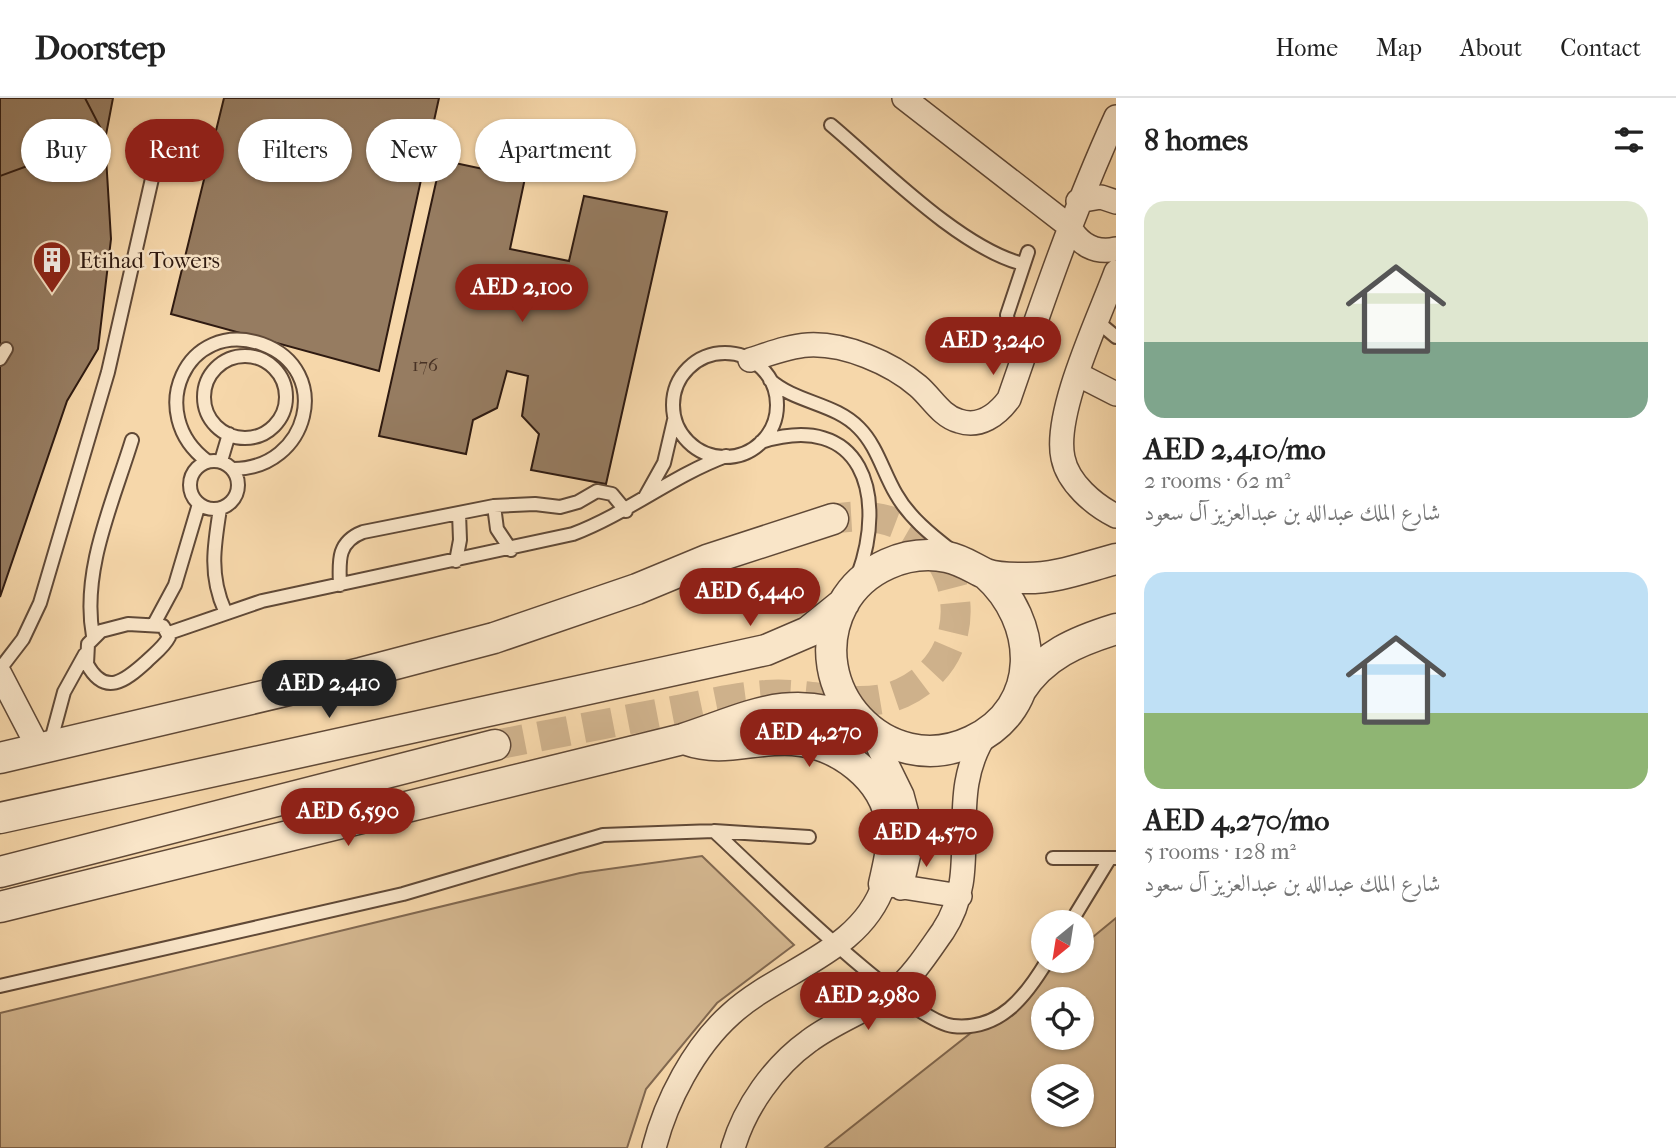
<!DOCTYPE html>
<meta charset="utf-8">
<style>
:root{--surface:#fff;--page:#f2f2f2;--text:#222;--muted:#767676;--line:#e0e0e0;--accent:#8f2418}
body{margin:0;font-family:"IM FELL French Canon",Amiri,serif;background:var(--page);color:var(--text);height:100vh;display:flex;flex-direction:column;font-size:26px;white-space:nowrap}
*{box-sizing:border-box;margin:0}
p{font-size:23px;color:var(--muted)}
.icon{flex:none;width:38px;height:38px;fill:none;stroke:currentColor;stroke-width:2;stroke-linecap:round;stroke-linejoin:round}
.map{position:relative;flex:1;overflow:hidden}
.panel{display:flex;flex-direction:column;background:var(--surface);width:560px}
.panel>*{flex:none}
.top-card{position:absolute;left:21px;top:21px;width:665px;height:63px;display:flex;gap:14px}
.needle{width:46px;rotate:210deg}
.buttons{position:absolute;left:1031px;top:812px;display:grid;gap:14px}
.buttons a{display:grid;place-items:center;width:63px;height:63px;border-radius:50%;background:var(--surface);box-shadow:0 2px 5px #0004;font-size:35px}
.price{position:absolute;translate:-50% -60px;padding:0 16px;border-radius:24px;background:var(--accent);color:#fff;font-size:23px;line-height:46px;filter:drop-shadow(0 2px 4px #0008)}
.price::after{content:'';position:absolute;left:50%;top:42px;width:21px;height:16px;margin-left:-10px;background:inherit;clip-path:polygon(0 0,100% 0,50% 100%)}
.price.on{background:#222;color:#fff}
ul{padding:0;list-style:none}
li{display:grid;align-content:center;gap:14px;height:371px;padding:0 28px}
li span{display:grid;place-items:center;height:217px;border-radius:21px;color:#555}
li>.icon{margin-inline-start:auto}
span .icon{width:126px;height:126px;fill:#fffc;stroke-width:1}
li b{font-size:30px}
h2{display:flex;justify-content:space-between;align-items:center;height:84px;padding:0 28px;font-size:30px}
.chip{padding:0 24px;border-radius:32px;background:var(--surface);box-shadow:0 2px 5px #0004;font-size:24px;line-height:63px}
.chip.on{background:var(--accent);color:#fff}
header{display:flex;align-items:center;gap:42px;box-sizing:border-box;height:98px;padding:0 35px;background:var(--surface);border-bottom:2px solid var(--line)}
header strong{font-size:33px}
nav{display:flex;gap:38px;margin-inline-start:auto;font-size:24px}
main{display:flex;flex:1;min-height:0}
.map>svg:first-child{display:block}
</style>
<header>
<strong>Doorstep</strong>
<nav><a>Home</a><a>Map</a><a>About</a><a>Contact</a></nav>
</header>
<main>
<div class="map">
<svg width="1116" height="1050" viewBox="0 0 1116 1050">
<rect width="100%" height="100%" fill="#f6d7aa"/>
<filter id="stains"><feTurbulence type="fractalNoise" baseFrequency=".00286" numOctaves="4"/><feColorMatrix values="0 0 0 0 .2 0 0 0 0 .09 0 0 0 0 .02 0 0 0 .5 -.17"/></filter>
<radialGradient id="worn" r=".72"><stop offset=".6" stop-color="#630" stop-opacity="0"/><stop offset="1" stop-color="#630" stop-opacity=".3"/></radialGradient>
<path fill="#d4b790" stroke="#816850" stroke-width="2" fill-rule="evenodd" d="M702,758L794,847L717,905L646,991L627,1050H0V915L580,775Z
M1116,820V1050H825L1062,863H1082V848ZM1043,901H1082V940H1043ZM1043,978H1082V1017H1043Z"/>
<path fill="#967c61" stroke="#2e1a11" stroke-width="2" d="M0,0H85L100,29L41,63L0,78Z
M0,0H113L105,42L111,141L98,251L67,303L0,499Z
M224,0H439L379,273L171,216Z
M441,62L525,80L510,151L569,163L584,98L667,114L606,386L531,372L539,336L522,318L528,278L507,273L497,310L473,322L466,356L379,338Z"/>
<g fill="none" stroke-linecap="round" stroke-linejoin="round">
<path stroke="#ceb18b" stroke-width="30" stroke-dasharray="30 15" stroke-linecap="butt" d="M495,647C552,636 610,625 667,614C700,608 733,599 766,597C811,593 860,614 902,595C1000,550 956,397 833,421"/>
<g stroke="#604937" stroke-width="16">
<path id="service" d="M831,27C882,70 960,150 1023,166
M1098,224L1116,239
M1024,250L1009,232L1007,217L1028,154
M673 307a52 52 0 1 1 104 0a52 52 0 1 1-104 0Z
M204 299a41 41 0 1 1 82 0a41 41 0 1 1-82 0Z
M0,261L6,251
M770,282C796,305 835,305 859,330C877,348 883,374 896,396C909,419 931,437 952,453
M761,344C863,312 887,398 858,477
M190 387a24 24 0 1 1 48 0a24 24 0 1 1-48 0Z
M207,363C144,316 186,220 262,246C334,272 309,371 233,371
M221,363L229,336
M645,399L664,365L674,322
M494,408L497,431L511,452
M220,411C214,448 209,478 225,513
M456,463L460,442L459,415
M340,487C339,463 337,444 363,434L494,408L535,406L560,409L578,404L597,393L612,396L626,413
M128,526L163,528L169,539C164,549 154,556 146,564C125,583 105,599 87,566L88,546L101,533Z
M154,526L175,487L199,406
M169,535L262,503L573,436C628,415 672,378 726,358
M93,538C81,473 113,404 132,342
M0,571L23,541L40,505L108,274L161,41
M50,646L64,594L85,556
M714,733C755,771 908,923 953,928C1000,933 1026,898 1047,863
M1053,760H1110
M1071,824L1110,760H1116
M0,888L403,796L603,737L714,733L809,739"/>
</g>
<g stroke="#604937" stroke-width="26">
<path id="minor" d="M904,0L1069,128C1079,146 1095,156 1116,151
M1078,103L1101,99L1116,104
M1116,174C1100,218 1053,315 1063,360C1068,385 1094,407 1116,418
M750,262C769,256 789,248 808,247C845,245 891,265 918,288C932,300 941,318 959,323C980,330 997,317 1009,301C1042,205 1074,111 1116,19
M1077,276L1116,296
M0,576L39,651
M871,634L902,697L913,738L901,790
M654,1050C666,1003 694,949 731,916C780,871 861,855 884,786L960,798
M733,1050C745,1009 774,968 809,943C834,924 866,913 892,895C911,881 929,853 943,833C985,770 942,700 987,634"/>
</g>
<g stroke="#604937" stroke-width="33">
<path id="tertiary" d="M986,476C1039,523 1044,609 972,643C886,684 799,589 843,506C863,470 907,451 947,459C962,462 973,470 986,476C997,480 1011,480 1023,480C1056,481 1085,469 1116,461
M1020,593C1043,557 1077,543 1116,531
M687,642C723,655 756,639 793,642C838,645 886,680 891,727C894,746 888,768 884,786
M0,660L361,575L494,540L637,491L707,462L833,421
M0,720L766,552L808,534L844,505
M0,774L495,647
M0,809L683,641C750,619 789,594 859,623"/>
</g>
<use href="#service" stroke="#f9e5c8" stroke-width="12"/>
<use href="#minor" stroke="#f9e5c8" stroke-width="23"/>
<use href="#tertiary" stroke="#f9e5c8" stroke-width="30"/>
</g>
<defs>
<g id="building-pin" transform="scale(2.0125)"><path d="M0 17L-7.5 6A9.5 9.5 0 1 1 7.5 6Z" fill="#8f2418" stroke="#f9e5c8"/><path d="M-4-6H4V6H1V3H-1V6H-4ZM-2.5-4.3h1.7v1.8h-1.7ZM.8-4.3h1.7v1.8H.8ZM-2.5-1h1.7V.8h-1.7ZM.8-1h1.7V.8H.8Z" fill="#fff"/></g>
</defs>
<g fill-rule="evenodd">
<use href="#building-pin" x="52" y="162"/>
</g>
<g text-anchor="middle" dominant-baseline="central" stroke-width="5" stroke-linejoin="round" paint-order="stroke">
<g font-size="19" fill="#483225">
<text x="425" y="267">176</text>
</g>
<g font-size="23" fill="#2e1a11" stroke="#f9e5c8" text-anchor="start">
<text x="79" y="162">Etihad Towers</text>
</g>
</g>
<rect width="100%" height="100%" filter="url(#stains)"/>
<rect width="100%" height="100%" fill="url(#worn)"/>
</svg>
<div class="buttons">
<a><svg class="needle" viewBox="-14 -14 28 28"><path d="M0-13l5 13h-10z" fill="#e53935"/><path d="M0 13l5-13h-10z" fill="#767676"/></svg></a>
<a><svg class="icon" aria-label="locate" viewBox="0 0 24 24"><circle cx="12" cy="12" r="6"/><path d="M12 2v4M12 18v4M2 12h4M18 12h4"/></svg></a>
<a><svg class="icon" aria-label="layers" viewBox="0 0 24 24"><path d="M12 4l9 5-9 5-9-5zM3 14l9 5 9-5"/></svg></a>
</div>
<b class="price" style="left:522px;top:226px">AED 2,100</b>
<b class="price" style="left:993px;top:279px">AED 3,240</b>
<b class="price" style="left:750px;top:530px">AED 6,440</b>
<b class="price on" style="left:329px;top:622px">AED 2,410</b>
<b class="price" style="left:809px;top:671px">AED 4,270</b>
<b class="price" style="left:348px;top:750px">AED 6,590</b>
<b class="price" style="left:926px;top:771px">AED 4,570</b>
<b class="price" style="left:868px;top:934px">AED 2,980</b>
<div class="top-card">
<a class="chip">Buy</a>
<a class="chip on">Rent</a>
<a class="chip">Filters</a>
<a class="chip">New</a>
<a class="chip">Apartment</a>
</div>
</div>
<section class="panel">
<h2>8 homes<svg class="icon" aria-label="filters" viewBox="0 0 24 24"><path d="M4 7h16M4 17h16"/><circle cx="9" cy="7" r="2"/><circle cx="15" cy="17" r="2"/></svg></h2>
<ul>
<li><span style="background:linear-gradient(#dfe7d0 65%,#7fa58c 0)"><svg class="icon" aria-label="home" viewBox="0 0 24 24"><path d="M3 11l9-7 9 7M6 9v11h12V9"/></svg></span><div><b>AED 2,410/mo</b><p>2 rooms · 62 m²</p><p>شارع الملك عبدالله بن عبدالعزيز آل سعود</p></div></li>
<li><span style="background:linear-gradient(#bfe0f5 65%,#8fb573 0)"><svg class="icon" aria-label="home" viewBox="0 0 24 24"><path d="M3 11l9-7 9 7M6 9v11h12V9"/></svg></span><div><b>AED 4,270/mo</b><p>5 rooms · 128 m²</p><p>شارع الملك عبدالله بن عبدالعزيز آل سعود</p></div></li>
</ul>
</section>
</main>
